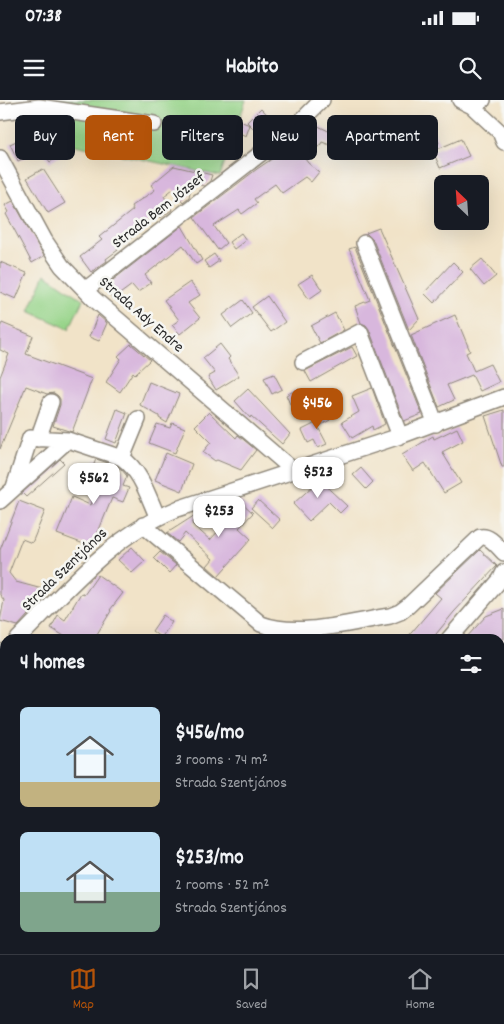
<!DOCTYPE html>
<meta charset="utf-8">
<style>
:root{--surface:#171b24;--page:#242831;--text:#f1f3f6;--muted:#9ea1a6;--line:#363941;--accent:#b45309}
body{margin:0;font-family:Dekko,sans-serif;background:var(--page);color:var(--text);height:100vh;display:flex;flex-direction:column;font-size:19px;white-space:nowrap}
*{box-sizing:border-box;margin:0}
p{font-size:16px;color:var(--muted)}
.icon{flex:none;width:28px;height:28px;fill:none;stroke:currentColor;stroke-width:2;stroke-linecap:round;stroke-linejoin:round}
.map{position:relative;flex:1;overflow:hidden}
.details{position:absolute;left:0px;top:534px;width:505px;height:321px;display:flex;flex-direction:column;background:var(--surface);border-radius:15px 15px 0 0;box-shadow:0 5px 20px #0002}
.details>*{flex:none}
.top-card{position:absolute;left:15px;top:15px;width:475px;height:45px;display:flex;gap:10px}
.needle{width:32px;rotate:335deg}
.tools{position:absolute;left:434px;top:75px;display:grid;gap:10px}
.tools a{display:grid;place-items:center;width:55px;height:55px;border-radius:8px;background:var(--surface);box-shadow:0 5px 20px #0002;font-size:25px}
.price{position:absolute;translate:-50% -42px;padding:0 11px;border-radius:10px;background:#fff;color:#222;font-size:16px;line-height:32px;filter:drop-shadow(0 1px 2px #0008)}
.price::after{content:'';position:absolute;left:50%;top:30px;width:15px;height:11px;margin-left:-8px;background:inherit;clip-path:polygon(0 0,100% 0,50% 100%)}
.price.selected{background:var(--accent);color:#fff}
ul{padding:0;list-style:none}
li{display:flex;align-items:center;gap:15px;height:125px;padding:0 20px}
li span{display:grid;place-items:center;flex:none;width:140px;height:100px;border-radius:8px;color:#555}
li>.icon{margin-inline-start:auto}
span .icon{width:60px;height:60px;fill:#fffc;stroke-width:1}
li b{font-size:21px}
h2{display:flex;justify-content:space-between;align-items:center;height:60px;padding:0 20px;font-size:21px}
.chip{padding:0 18px;border-radius:8px;background:var(--surface);box-shadow:0 5px 20px #0002;font-size:18px;line-height:45px}
.chip.selected{background:var(--accent);color:#fff}
.status{display:flex;justify-content:space-between;align-items:center;height:35px;padding:0 25px;background:var(--surface);direction:ltr}
.status svg{height:14px;fill:currentColor}
header{display:flex;justify-content:space-between;align-items:center;height:65px;padding:0 20px;background:var(--surface);font-size:22px;font-weight:700}
.tab-bar{display:flex;justify-content:space-around;align-items:center;height:70px;border-top:1px solid var(--line);background:var(--surface);font-size:14px;color:var(--muted)}
.tab-bar a{display:grid;justify-items:center;gap:2px}
.tab-bar .selected{color:var(--accent)}
.map>svg:first-child{display:block}
</style>
<div class="status"><b>07:38</b><svg viewBox="0 0 49 12"><path d="M0 12V9h3v3zM5 12V6h3v6zM10 12V3h3v9zM15 12V0h3v12zM26 1h20v11H26zM47 4h2v5h-2z"/></svg></div>
<header><svg class="icon" aria-label="menu" viewBox="0 0 24 24"><path d="M4 6h16M4 12h16M4 18h16"/></svg>Habito<svg class="icon" aria-label="search" viewBox="0 0 24 24"><circle cx="10" cy="10" r="6"/><path d="M15 15l6 6"/></svg></header>
<div class="map">
<svg width="504" height="854" viewBox="0 0 504 854">
<rect width="100%" height="100%" fill="#f6f6f2"/>
<filter id="ink" filterUnits="userSpaceOnUse"><feTurbulence type="fractalNoise" baseFrequency=".02" numOctaves="2"/><feDisplacementMap in="SourceGraphic" scale="10" xChannelSelector="R" yChannelSelector="G"/><feConvolveMatrix kernelMatrix="1 2 1 2 8 2 1 2 1" color-interpolation-filters="sRGB"/></filter>
<filter id="wash" filterUnits="userSpaceOnUse"><feTurbulence type="fractalNoise" baseFrequency=".0096" numOctaves="4" result="noise"/><feDisplacementMap in="SourceGraphic" scale="20" xChannelSelector="R" yChannelSelector="G"/><feGaussianBlur stdDeviation="1.12" result="paint"/><feColorMatrix in="noise" values="0 0 0 0 0 0 0 0 0 0 0 0 0 0 0 0 0 1.4 0 .05"/><feComposite in="paint" operator="in"/></filter>
<g filter="url(#wash)">
<rect width="100%" height="100%" fill="#f1e3c8"/>
<path fill="#97d489" stroke="#61805a" d="M40,0H246L220,76L38,37Z
M45,174L83,200L69,229L29,211Z"/>
<g id="blocks">
<path fill="#d8b7dd" d="M261,8L278,26L264,39L247,22Z
M242,22L250,25L246,36L237,32Z
M312,23L351,42L350,46L331,41L330,45L322,42L319,47L302,39L307,28Z
M431,26L439,43L411,55L403,38Z
M29,35L37,52L18,61L10,44Z
M461,39L469,56L440,68L433,51Z
M292,41L308,63L319,72L311,82L305,77L282,93L275,84L254,99L257,103L242,114L239,110L214,126L226,143L218,150L194,117L257,69L279,54L278,52Z
M53,46L60,56L50,62L43,52Z
M174,66L212,75L210,81L204,86L192,83L189,97L183,102L173,89L164,96L172,110L160,118L158,114L137,129L139,132L117,147L118,150L106,159L107,161L91,172L80,157L102,140L99,137L133,110L131,106L155,90L151,85Z
M43,69L65,103L48,113L27,78Z
M13,101L44,156L32,163L6,114L9,112L5,105Z
M182,126L202,160L196,164L183,145L145,175L151,183L138,192L132,185L113,199L104,187Z
M379,128L419,219L409,230L373,140L366,133Z
M241,133L246,140L234,149L229,142Z
M355,147L422,314L404,321L369,229L366,225L361,223L355,206L370,200L349,149Z
M214,154L219,161L209,168L204,161Z
M482,159L496,176L484,186L470,169Z
M0,162L27,173L16,199L0,192Z
M453,162L463,172L434,203L424,193Z
M312,175L322,190L309,199L298,184Z
M190,182L200,195L188,203L200,218L180,234L172,225L179,220L164,200Z
M267,196L285,222L271,232L252,207Z
M243,200L252,213L232,228L223,215Z
M335,213L344,230L320,243L311,226Z
M98,215L107,223L99,241L89,237Z
M455,215L470,251L466,253L474,271L490,264L499,282L480,291L472,275L447,285L454,300L439,307L411,235Z
M2,223L33,236L26,254L92,279L72,332L53,326L60,305V299L58,296L54,293L47,294L26,286L0,349V277L9,254L0,250V228Z
M131,244L150,260L135,274L133,272L120,292L106,282L121,259L118,256Z
M220,244L230,257L228,259L239,276L216,290L208,277L215,273L203,258Z
M352,247L357,256L311,282L305,271Z
M274,274L282,289L272,294L264,278Z
M149,282L179,294L167,323L159,318V316L140,305Z
M372,288L385,324L373,330L372,326L352,338L342,322L359,312L352,296Z
M248,289L290,334L282,344L251,316L250,318L235,301Z
M296,290L305,308L294,313L286,295Z
M117,309L127,313L116,343L106,339Z
M504,310V367H502L485,316Z
M325,311L330,320L318,327L327,344L318,348L314,340L308,343L302,330L316,323L313,316Z
M209,312L236,338L238,335L256,350L241,370L217,360L215,361L203,352L211,342L195,326Z
M172,323L185,328L175,353L149,343L157,324L170,328Z
M457,328L463,341L442,352L461,383L444,393L425,363L413,371L402,355L433,336L434,339Z
M166,353L192,364L182,391L155,380Z
M60,359L64,363L26,397L22,393Z
M96,359L117,366L122,370L127,376L123,386L129,388L123,402L112,398L92,447L57,434L72,397L90,405L101,376L91,372Z
M361,368L373,382L366,389L353,375Z
M322,374L330,390L347,406L340,413L329,402L309,421L293,404L316,383L313,378Z
M238,399L253,413L239,428L251,439L218,476L207,466L213,459L185,433L178,442L167,433L200,412L192,424L210,440L234,414L229,409Z
M258,400L280,420L273,428L251,408Z
M19,401L45,411L32,443L22,439L9,473L16,482L46,490L44,499L40,503L32,501L28,515L18,526L0,521L4,500L0,495V450Z
M132,447L145,461L132,473L118,460Z
M480,450L497,466L454,512L432,539H406L441,498L435,493Z
M160,452L176,465L169,473L154,458Z
M98,475L123,493L110,510L111,511L94,539H69L51,528L58,515L65,520L81,493L84,495Z
M504,509V539H465L486,516Z
M163,515L172,522L161,538L152,531Z"/>
</g>
</g>
<g filter="url(#ink)">
<use href="#blocks" fill-opacity="0" stroke="#8e877a" stroke-width="1"/>
<g fill="none" stroke-linecap="round" stroke-linejoin="round">
<g stroke="#8e877a" stroke-width="18">
<path id="minor" d="M460,0L472,6L483,0
M472,6L500,32L504,42
M0,12L39,7L154,24
M0,58L45,141L62,166L94,199L293,370
M364,143L436,324
M85,190L296,26L322,0
M303,262L360,232L400,336
M38,339L51,302
M122,358L138,319
M14,387L30,338L68,340
M0,401L68,340L122,358C141,371 148,396 157,416
M143,425L261,524C298,538 351,522 390,516L400,512L408,506L480,437C490,435 497,446 504,453
M18,539C66,491 112,435 177,409L400,336L504,297
M449,539L500,480L504,472
M0,556L5,551
M500,599L504,594
M500,788L504,789
M129,854L130,850"/>
</g>
<use href="#minor" stroke="#fff" stroke-width="15"/>
</g>
</g>
<g text-anchor="middle" dominant-baseline="central" stroke-width="5" stroke-linejoin="round" paint-order="stroke">
<g font-size="16" fill="#2b2b2b" stroke="#f6f6f2">
<text transform="translate(159 111) rotate(-38)">Strada Bem József</text>
<text transform="translate(141 215) rotate(41)">Strada Ady Endre</text>
<text transform="translate(65 470) rotate(-44)">Strada Szentjános</text>
</g>
</g>
</svg>
<div class="tools">
<a><svg class="needle" viewBox="-14 -14 28 28"><path d="M0-13l5 13h-10z" fill="#e53935"/><path d="M0 13l5-13h-10z" fill="#9ea1a6"/></svg></a>
</div>
<b class="price selected" style="left:317px;top:330px">$456</b>
<b class="price" style="left:318px;top:399px">$523</b>
<b class="price" style="left:94px;top:405px">$562</b>
<b class="price" style="left:219px;top:438px">$253</b>
<div class="top-card">
<a class="chip">Buy</a>
<a class="chip selected">Rent</a>
<a class="chip">Filters</a>
<a class="chip">New</a>
<a class="chip">Apartment</a>
</div>
<section class="details">
<h2>4 homes<svg class="icon" aria-label="filters" viewBox="0 0 24 24"><path d="M4 7h16M4 17h16"/><circle cx="9" cy="7" r="2"/><circle cx="15" cy="17" r="2"/></svg></h2>
<ul>
<li><span style="background:linear-gradient(#bfe0f5 75%,#c2b280 0)"><svg class="icon" aria-label="home" viewBox="0 0 24 24"><path d="M3 11l9-7 9 7M6 9v11h12V9"/></svg></span><div><b>$456/mo</b><p>3 rooms · 74 m²</p><p>Strada Szentjános</p></div></li>
<li><span style="background:linear-gradient(#bfe0f5 60%,#7fa58c 0)"><svg class="icon" aria-label="home" viewBox="0 0 24 24"><path d="M3 11l9-7 9 7M6 9v11h12V9"/></svg></span><div><b>$253/mo</b><p>2 rooms · 52 m²</p><p>Strada Szentjános</p></div></li>
</ul>
</section>
</div>
<nav class="tab-bar">
<a class="selected"><svg class="icon" aria-label="map" viewBox="0 0 24 24"><path d="M3 6l6-2 6 2 6-2v14l-6 2-6-2-6 2zM9 4v14M15 6v14"/></svg>Map</a>
<a><svg class="icon" aria-label="saved" viewBox="0 0 24 24"><path d="M7 4h10v16l-5-4-5 4z"/></svg>Saved</a>
<a><svg class="icon" aria-label="home" viewBox="0 0 24 24"><path d="M3 11l9-7 9 7M6 9v11h12V9"/></svg>Home</a>
</nav>
